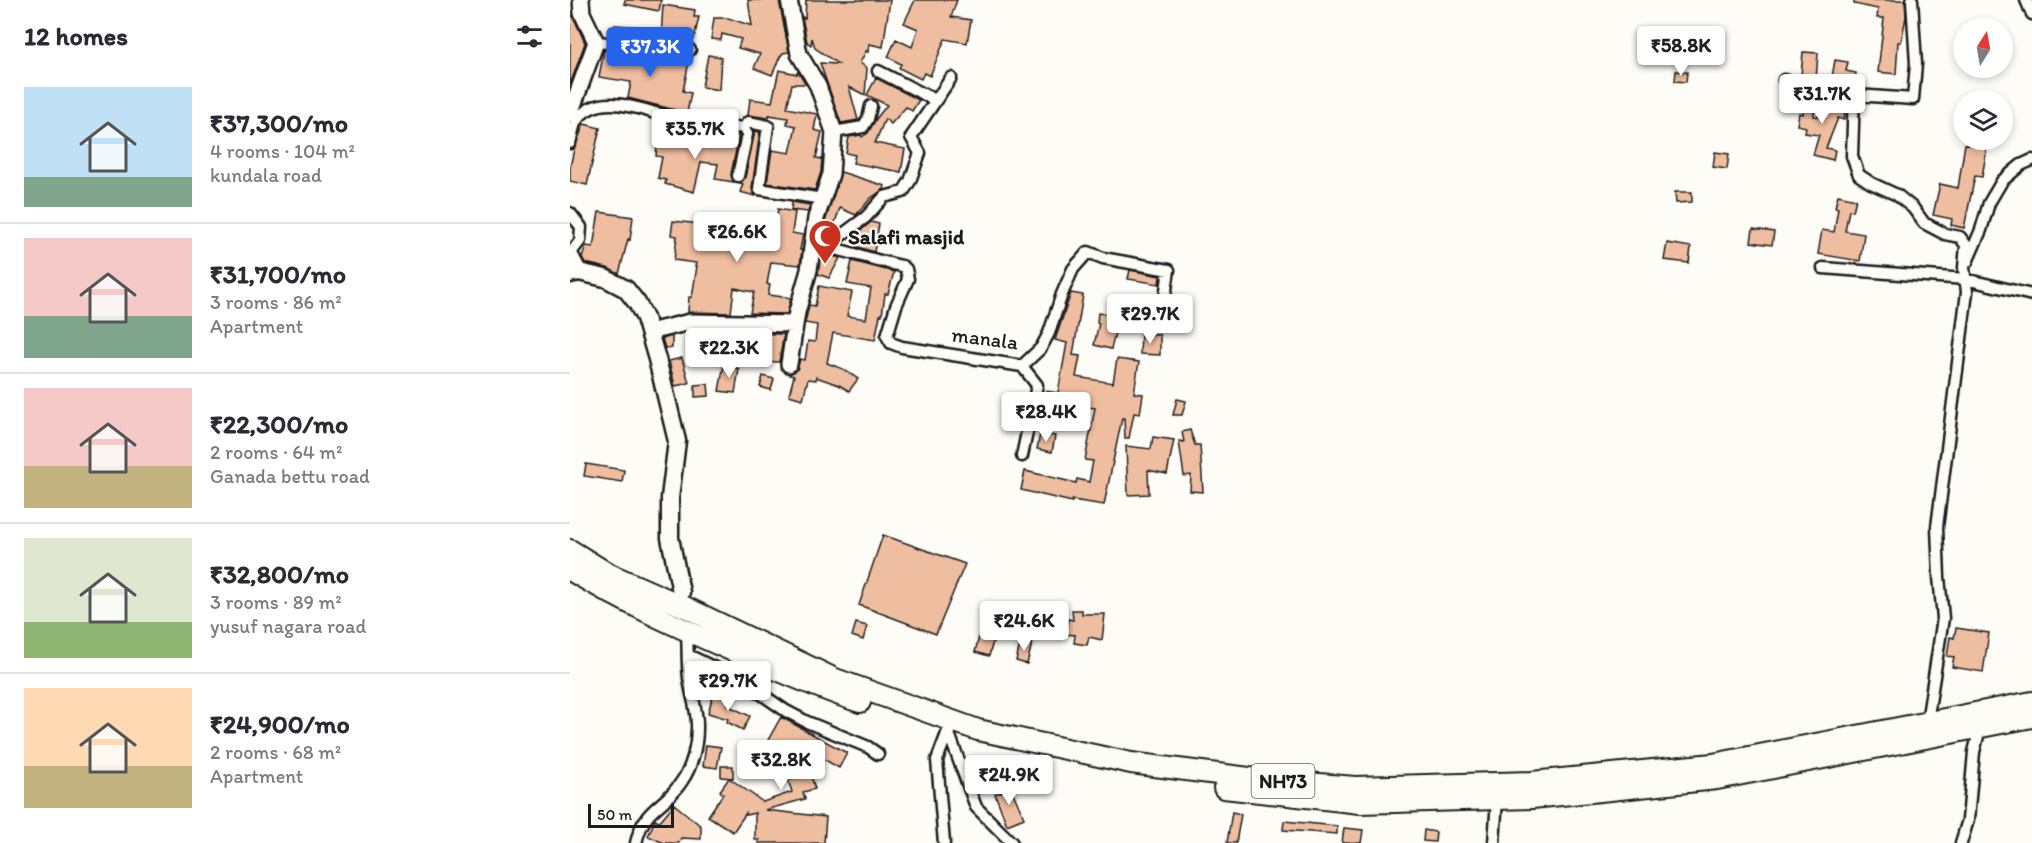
<!DOCTYPE html>
<meta charset="utf-8">
<style>
:root{--surface:#fff;--page:#f2f2f3;--text:#2b2b33;--muted:#7c7c81;--line:#e1e1e2;--accent:#2563eb}
body{margin:0;font-family:Itim,sans-serif;background:var(--page);color:var(--text);height:100vh;display:flex;flex-direction:column;font-size:22px;white-space:nowrap}
*{box-sizing:border-box;margin:0}
p{font-size:20px;color:var(--muted)}
.icon{flex:none;width:33px;height:33px;fill:none;stroke:currentColor;stroke-width:2;stroke-linecap:round;stroke-linejoin:round}
.map{position:relative;flex:1;overflow:hidden}
.side{display:flex;flex-direction:column;background:var(--surface);width:570px}
.side>*{flex:none}
.needle{width:39px;rotate:11deg}
.controls{position:absolute;left:1383px;top:18px;display:grid;gap:12px}
.controls a{display:grid;place-items:center;width:60px;height:60px;border-radius:50%;background:var(--surface);box-shadow:0 3px 9px #0003;font-size:30px}
.scale{position:absolute;left:18px;bottom:15px;width:86px;box-sizing:border-box;padding-left:6px;border:3px solid #1c1c1c;border-top:0;font-size:16px;line-height:21px;white-space:nowrap;color:#1c1c1c;-webkit-text-stroke:4px #fdfcf7;paint-order:stroke}
.price{position:absolute;translate:-50% -51px;padding:0 14px;border-radius:6px;background:#fff;color:#222;font-size:20px;line-height:39px;filter:drop-shadow(0 2px 3px #0008)}
.price::after{content:'';position:absolute;left:50%;top:36px;width:18px;height:14px;margin-left:-9px;background:inherit;clip-path:polygon(0 0,100% 0,50% 100%)}
.price.selected{background:var(--accent);color:#fff}
ul{padding:0;list-style:none}
li{display:flex;align-items:center;gap:18px;height:150px;padding:0 24px}
li+li{border-top:2px solid var(--line)}
li span{display:grid;place-items:center;flex:none;width:168px;height:120px;border-radius:0px;color:#555}
li>.icon{margin-inline-start:auto}
span .icon{width:72px;height:72px;fill:#fffc;stroke-width:1}
li b{font-size:26px}
h2{display:flex;justify-content:space-between;align-items:center;height:72px;padding:0 24px;font-size:26px}
main{display:flex;flex:1;min-height:0}
.map>svg:first-child{display:block}
</style>
<main>
<section class="side">
<h2>12 homes<svg class="icon" aria-label="filters" viewBox="0 0 24 24"><path d="M4 7h16M4 17h16"/><circle cx="9" cy="7" r="2"/><circle cx="15" cy="17" r="2"/></svg></h2>
<ul>
<li><span style="background:linear-gradient(#bfe0f5 75%,#7fa58c 0)"><svg class="icon" aria-label="home" viewBox="0 0 24 24"><path d="M3 11l9-7 9 7M6 9v11h12V9"/></svg></span><div><b>₹37,300/mo</b><p>4 rooms · 104 m²</p><p>kundala road</p></div></li>
<li><span style="background:linear-gradient(#f6c9c9 65%,#7fa58c 0)"><svg class="icon" aria-label="home" viewBox="0 0 24 24"><path d="M3 11l9-7 9 7M6 9v11h12V9"/></svg></span><div><b>₹31,700/mo</b><p>3 rooms · 86 m²</p><p>Apartment</p></div></li>
<li><span style="background:linear-gradient(#f6c9c9 65%,#c2b280 0)"><svg class="icon" aria-label="home" viewBox="0 0 24 24"><path d="M3 11l9-7 9 7M6 9v11h12V9"/></svg></span><div><b>₹22,300/mo</b><p>2 rooms · 64 m²</p><p>Ganada bettu road</p></div></li>
<li><span style="background:linear-gradient(#dfe7d0 70%,#8fb573 0)"><svg class="icon" aria-label="home" viewBox="0 0 24 24"><path d="M3 11l9-7 9 7M6 9v11h12V9"/></svg></span><div><b>₹32,800/mo</b><p>3 rooms · 89 m²</p><p>yusuf nagara road</p></div></li>
<li><span style="background:linear-gradient(#ffd9b3 65%,#c2b280 0)"><svg class="icon" aria-label="home" viewBox="0 0 24 24"><path d="M3 11l9-7 9 7M6 9v11h12V9"/></svg></span><div><b>₹24,900/mo</b><p>2 rooms · 68 m²</p><p>Apartment</p></div></li>
</ul>
</section>
<div class="map">
<svg width="1462" height="843" viewBox="0 0 1462 843">
<rect width="100%" height="100%" fill="#fdfcf7"/>
<filter id="ink" filterUnits="userSpaceOnUse"><feTurbulence type="fractalNoise" baseFrequency=".0167" numOctaves="2"/><feDisplacementMap in="SourceGraphic" scale="12" xChannelSelector="R" yChannelSelector="G"/><feConvolveMatrix kernelMatrix="1 2 1 2 8 2 1 2 1" color-interpolation-filters="sRGB"/></filter>
<g filter="url(#ink)">
<path fill="#efbea0" stroke="#1c1c1c" stroke-width="1.5" d="M55,0H91L89,11L54,4Z
M178,0H209L219,52L213,53L210,57L202,75L184,68L190,54L168,48L171,39L152,34L151,40L141,39L144,18H158L182,26Z
M236,0H320L313,47L299,44L298,52L296,51L290,63L297,68L295,95L279,87L288,120L271,123L250,63L268,64L245,48L242,38L241,45L237,42L232,17L235,18Z
M345,0H387L381,17L401,20L397,43L375,39L360,76L354,73L351,79L329,68L331,64L318,57L326,39L342,47L348,29L334,23Z
M1284,0H1335L1336,17L1331,42H1328L1326,74L1308,72L1314,18H1307L1308,9L1284,4Z
M93,5L125,10L124,17H129L124,39L91,37Z
M0,16H3L15,43L0,85Z
M45,25L72,27L71,38L45,36Z
M34,50L68,53V56L120,57L113,91L121,93L117,113L58,98L61,82L29,77Z
M1233,52L1248,53L1246,80L1231,76Z
M138,55L151,57L149,90L132,87Z
M1265,60L1278,62L1276,71L1286,73L1284,86L1261,83Z
M209,70L227,74L228,71L236,84H222L217,108L247,114L244,130L252,132L246,158L252,159L251,172L245,190L197,183L202,150L220,153L226,126L217,124L218,118L199,115V118L178,115L180,99L202,102Z
M1106,71L1117,72L1116,82L1105,81Z
M306,78L349,100L342,111L336,107L321,124L315,119L305,143L335,149L331,172L283,163L285,155L276,153L279,137L291,135L292,137L298,133L306,119L317,105L297,95Z
M1235,97L1245,99L1244,116L1255,118L1258,100L1276,104L1274,120L1268,118L1256,148L1265,150L1263,160L1243,155L1249,135L1235,133L1236,127L1227,125L1229,113L1233,114Z
M14,124L30,128L17,185L0,181V167L4,149Z
M184,131L190,132L182,188L185,196L170,192L173,184L170,183L175,178L184,136Z
M151,133L169,136L161,174L164,182L145,179L148,164L131,162L124,192L95,184L96,180L88,178L92,157L86,156L88,137L148,145Z
M1395,144L1417,148L1412,177L1405,176L1394,228L1381,225L1382,219L1363,215L1370,184L1388,188Z
M1145,152L1159,154L1157,169L1143,167Z
M271,172L315,186L314,189L301,198L286,215L270,208L264,225L255,222Z
M1105,192H1122V202L1106,203Z
M1268,195L1286,199L1283,211L1279,210L1275,231L1294,234L1290,261L1248,254L1252,230L1264,232L1268,208L1265,207Z
M222,202L240,205L238,212L221,210Z
M208,209L225,212L222,233L233,235L230,250H232L230,265L201,262L197,284L200,285L198,295L221,298L217,314L180,313L184,292L164,288L161,313L118,312L119,297H122L127,266H125L126,263L104,260L107,236L101,235L103,221L159,227L158,231L180,235L182,228L204,232Z
M29,212L63,217L60,240L58,239L49,274L37,268L15,263L12,257L16,246L23,247Z
M301,222L309,224L304,252L285,246L289,232Z
M1183,229L1204,232L1202,245L1181,242Z
M1097,243L1121,247L1119,263L1094,260Z
M251,253L270,258L259,278L248,274Z
M282,261L324,272L318,294H315L312,315H310L305,340L263,333L257,363L273,369L288,379L279,391L269,385L246,377V380L238,379L233,399L219,395L224,376L219,375V374L227,370L230,359L235,360L238,341L245,342L247,325L235,323L239,305L245,306L249,286L282,292L277,316L296,319L301,288L277,284Z
M560,270L590,276L589,284L558,279Z
M501,293L513,295L503,355L510,356L506,377L543,383L547,359L569,362L564,393L573,394L570,414L564,413L559,438H555L554,418H552L534,505L502,500V502L451,490L455,471L506,483L507,479L519,482L523,461L515,460L525,408L501,405V424H488V409L474,407L476,391L488,393L497,343L485,340Z
M528,313L544,315L543,328L546,329L541,349L524,345L529,323H527Z
M121,332L214,334L209,362L155,360L160,337L138,336L137,338L116,336V333Z
M571,334L590,335V355L570,354Z
M102,336V348H95L92,339Z
M112,358L119,383L105,386L99,361Z
M154,364L169,369L165,393L149,391Z
M193,376L204,379L201,390L190,387Z
M138,384L139,396L125,397V385Z
M607,399L616,401L612,415H603Z
M620,430L625,445H630L633,492L620,491L621,475L614,476L609,441L614,442L612,432Z
M470,434L485,436L482,452L467,449Z
M583,437L604,440L597,474L578,470L579,494L558,495L556,446L581,449Z
M16,464L54,470L52,482L14,476Z
M313,535L395,564L366,634L289,605Z
M417,606L432,609L419,656L405,652Z
M502,610H512V614H535L532,640L519,637L517,645L504,643L505,635L495,634L498,619L503,620Z
M286,623L297,626L293,640L282,636Z
M1386,628L1419,633L1413,672L1382,667L1384,657L1377,656L1380,637L1384,638Z
M451,640L462,643L457,664L446,661Z
M143,695L159,699L157,705L180,716L173,730L157,722L158,719L138,713Z
M211,717L277,753L269,768L233,747L245,789L233,792L235,799L195,810L256,817L254,843H188L189,840H185V813L176,815V813L163,832L138,816L153,794L150,791L159,778L193,802L222,792L218,780L238,775L193,749Z
M136,745L151,747L147,768L133,766Z
M151,766H163V778L151,777Z
M441,788L454,818L437,825L425,794Z
M104,804L131,826V839L111,838L109,843H94L78,836L85,820L89,822Z
M662,812L671,814L666,843H657Z
M714,821L767,826V834L713,830Z
M774,828L793,830L791,843H772Z
M854,830L866,832L865,842L853,841Z"/>
<g fill="none" stroke-linecap="round" stroke-linejoin="round">
<g stroke="#1c1c1c" stroke-width="15">
<path id="street" d="M1456,0L1462,14
M26,42L120,50
M308,71L365,100
M1214,80L1272,94L1343,99L1346,64L1342,0
M1284,93L1282,156L1289,175L1301,183L1327,195L1343,208L1354,223L1375,234L1390,237L1396,245L1394,268L1397,292L1367,527L1369,577L1373,618L1357,722
M173,128L178,122L198,126L189,189L253,199
M264,132L293,127L298,119L301,106
M0,143C2,136 3,127 6,121C30,87 78,114 109,119C131,123 152,125 173,128L177,134L168,176
M0,213L11,227L10,241L0,254
M242,244C272,249 302,260 332,266L336,269L338,279L326,306L317,336L321,343L332,347L452,366L471,348L479,333L492,294L503,269L518,252L533,258L599,270L595,297L598,320
M257,246L296,217L314,197L333,192L340,181L350,153L341,137L381,78
M1397,262L1411,230L1419,203L1432,181L1451,165L1462,160
M1253,268L1395,279L1462,295
M452,456L467,385L452,366
M118,655L174,682L216,711L237,722L298,747L308,754
M378,731L406,807L442,843
M66,843C74,806 95,808 112,781C122,767 127,746 127,728C128,712 121,694 119,678C117,662 118,646 117,631
M374,843L367,760L378,731
M924,843L927,799
M1391,843L1398,820L1404,752L1410,728"/>
</g>
<g stroke="#1c1c1c" stroke-width="20">
<path id="secondary" d="M219,0L229,54L248,86L264,132L261,174L246,218L239,270L227,312L219,364
M0,114L26,42L12,13L11,0
M0,255L9,272
M79,332L120,322L225,324"/>
</g>
<g stroke="#1c1c1c" stroke-width="21">
<path id="primary" d="M0,274L9,272L35,278L56,289L67,303L75,318L87,359L107,441L100,498V538L111,592L106,603"/>
</g>
<g stroke="#1c1c1c" stroke-width="24">
<path id="highway" d="M0,550L37,573L117,608L265,679L408,730L561,763L679,778L785,787L962,782L1143,764L1462,702
M0,570C54,603 112,629 170,654C210,671 249,689 290,702
M654,788L790,803L962,798L1147,779L1462,717"/>
</g>
<use href="#street" stroke="#fdfcf7" stroke-width="10"/>
<use href="#secondary" stroke="#fdfcf7" stroke-width="15"/>
<use href="#primary" stroke="#fdfcf7" stroke-width="16"/>
<use href="#highway" stroke="#fdfcf7" stroke-width="20"/>
</g>
</g>
<defs>
<g id="mosque-pin" transform="scale(1.725)"><path d="M0 17L-7.5 6A9.5 9.5 0 1 1 7.5 6Z" fill="#c8321e" stroke="#fdfcf7"/><path d="M3.5-4.9A6 6 0 1 0 3.5 4.9A5 5 0 1 1 3.5-4.9Z" fill="#fff"/></g>
</defs>
<g fill-rule="evenodd">
<use href="#mosque-pin" x="255" y="236"/>
</g>
<g text-anchor="middle" dominant-baseline="central" stroke-width="4.5" stroke-linejoin="round" paint-order="stroke">
<rect fill="#fdfcf7" stroke="#605f5e" stroke-width="1.5" x="681.5" y="764" width="63" height="34" rx="4.5"/>
<g font-size="20" font-weight="bold" fill="#1c1c1c">
<text x="713" y="781">NH73</text>
</g>
<g font-size="21" font-weight="bold" fill="#1c1c1c" stroke="#fdfcf7" text-anchor="start">
<text x="278" y="236">Salafi masjid</text>
</g>
<g font-size="21" fill="#1c1c1c" stroke="#fdfcf7">
<text transform="translate(415 338) rotate(7)">manala</text>
</g>
</g>
</svg>
<div class="controls">
<a><svg class="needle" viewBox="-14 -14 28 28"><path d="M0-13l5 13h-10z" fill="#e53935"/><path d="M0 13l5-13h-10z" fill="#7c7c81"/></svg></a>
<a><svg class="icon" aria-label="layers" viewBox="0 0 24 24"><path d="M12 4l9 5-9 5-9-5zM3 14l9 5 9-5"/></svg></a>
</div>
<div class="scale">50 m</div>
<b class="price" style="left:1111px;top:77px">₹58.8K</b>
<b class="price selected" style="left:80px;top:78px">₹37.3K</b>
<b class="price" style="left:1252px;top:125px">₹31.7K</b>
<b class="price" style="left:125px;top:160px">₹35.7K</b>
<b class="price" style="left:167px;top:263px">₹26.6K</b>
<b class="price" style="left:580px;top:345px">₹29.7K</b>
<b class="price" style="left:159px;top:379px">₹22.3K</b>
<b class="price" style="left:476px;top:443px">₹28.4K</b>
<b class="price" style="left:454px;top:652px">₹24.6K</b>
<b class="price" style="left:158px;top:712px">₹29.7K</b>
<b class="price" style="left:211px;top:791px">₹32.8K</b>
<b class="price" style="left:439px;top:806px">₹24.9K</b>
</div>
</main>
